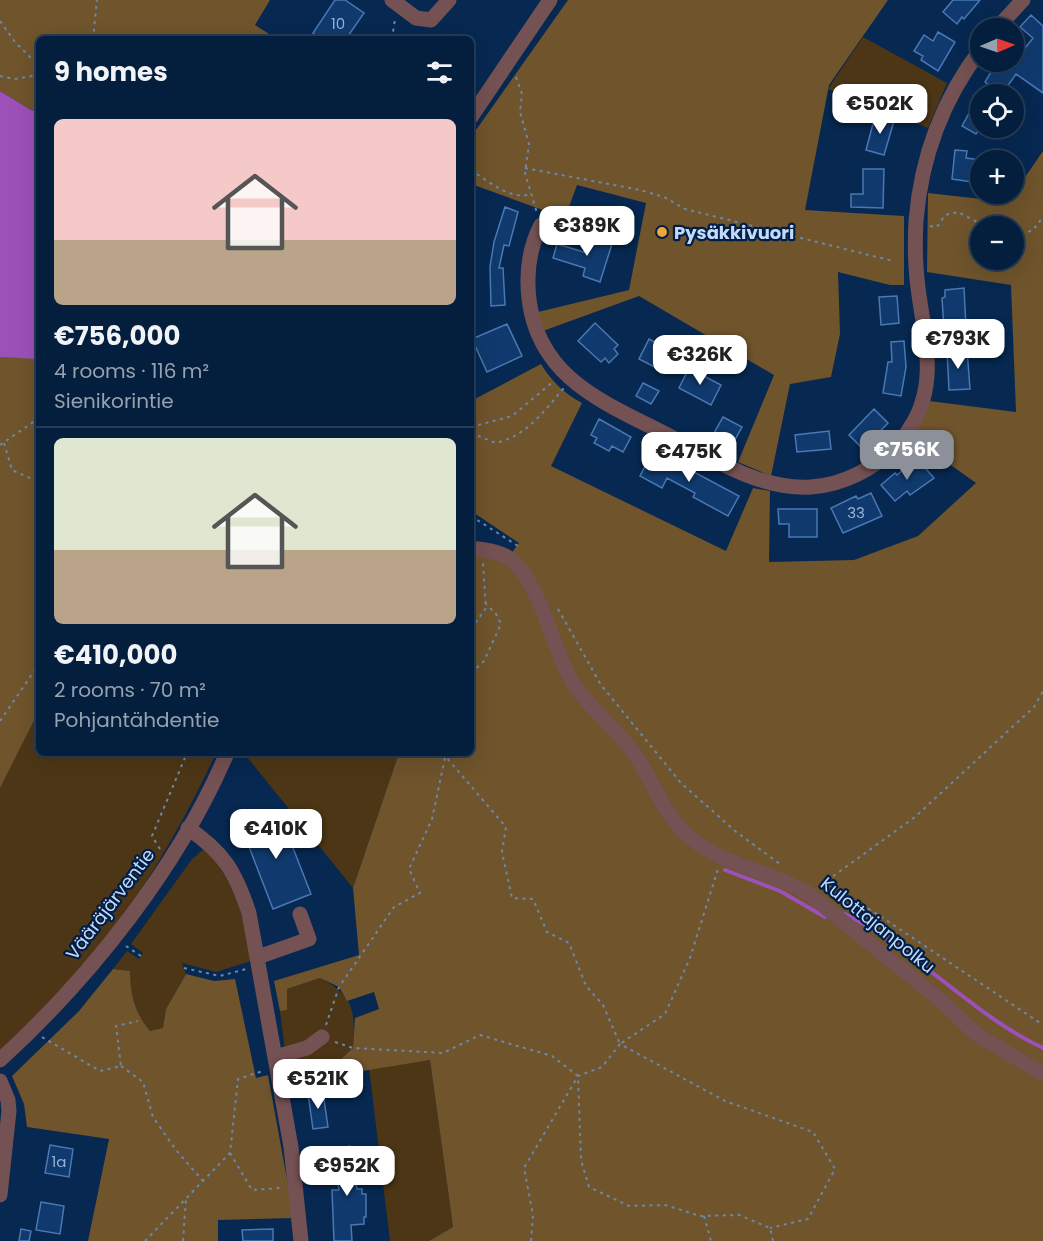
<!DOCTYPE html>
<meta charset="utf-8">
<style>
:root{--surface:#041e3d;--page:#122b48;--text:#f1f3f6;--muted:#97a2b0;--line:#253c57;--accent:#8c9099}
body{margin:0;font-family:Poppins,sans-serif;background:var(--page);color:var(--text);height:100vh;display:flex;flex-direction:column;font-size:22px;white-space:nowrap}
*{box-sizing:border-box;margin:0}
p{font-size:20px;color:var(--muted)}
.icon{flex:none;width:33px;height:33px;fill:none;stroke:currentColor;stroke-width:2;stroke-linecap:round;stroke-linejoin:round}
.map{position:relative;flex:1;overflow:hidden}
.details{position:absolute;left:36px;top:36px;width:438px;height:720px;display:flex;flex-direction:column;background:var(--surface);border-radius:9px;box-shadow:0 6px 24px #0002,0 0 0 2px var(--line)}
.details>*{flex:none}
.needle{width:39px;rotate:88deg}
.buttons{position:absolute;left:970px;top:18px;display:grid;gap:12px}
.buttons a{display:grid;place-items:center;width:54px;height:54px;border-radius:50%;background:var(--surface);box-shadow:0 6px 24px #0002,0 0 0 2px var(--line);font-size:30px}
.price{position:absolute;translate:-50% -51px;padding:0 14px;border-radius:12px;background:#fff;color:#222;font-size:20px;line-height:39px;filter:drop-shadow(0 2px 3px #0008)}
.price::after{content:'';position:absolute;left:50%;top:36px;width:18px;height:14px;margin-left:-9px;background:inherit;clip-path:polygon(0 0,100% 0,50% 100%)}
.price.active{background:var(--accent);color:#fff}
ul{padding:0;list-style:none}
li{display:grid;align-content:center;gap:12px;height:318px;padding:0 18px}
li+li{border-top:2px solid var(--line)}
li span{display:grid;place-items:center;height:186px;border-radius:9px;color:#555}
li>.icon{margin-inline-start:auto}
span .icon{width:108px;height:108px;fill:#fffc;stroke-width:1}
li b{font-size:26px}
h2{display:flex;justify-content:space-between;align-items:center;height:72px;padding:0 18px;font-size:26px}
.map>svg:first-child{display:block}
</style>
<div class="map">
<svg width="1043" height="1241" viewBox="0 0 1043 1241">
<rect width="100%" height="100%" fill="#062851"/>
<path fill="#4c3616" d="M863,37L947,83L928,128L828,89Z
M39,711V753H216C193,803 167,850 137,896C98,954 47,1004 0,1055V788Z
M242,753H399L353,888L247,757Z
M205,848C234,880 244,918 254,960L216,972L182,963L186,974L166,1009L163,1029L149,1031C136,1013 130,994 129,971L113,969L127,951L139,959L143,953L131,944L192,859Z
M320,978C354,995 356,1013 353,1048L331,1068L288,1076L280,1011L287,1009V989Z
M430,1060L453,1227L429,1241H390L369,1068Z"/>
<path fill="#6f542c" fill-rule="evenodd" d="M0,0H270L255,25L277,39H39V112L31,110L0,91Z
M568,0H888L829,85L805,210L904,216V285H890L838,272L840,334L831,377L790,384L771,476L738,462L774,375L639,296L543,331L538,312L629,290L646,203L577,185L565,218L471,184V137Z
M1043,151V1241H429L453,1227L430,1060L289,1083L288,1076L331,1068L353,1048L355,1018L379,1009L374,992L347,1001L339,987L320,978L287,989V1010L280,1011L274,981L359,955L353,888L399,753H471V555H510L519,543L471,511V401L541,364C552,382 564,393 582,403L551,466L726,551L753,488L770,491L769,562L854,560L918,536L976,483L914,439L929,401L1016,412L1011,285L927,272L928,193L1008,202ZM981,226H1014V260H981Z
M0,357L39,358V711L0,788Z
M113,969L130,971C130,994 135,1013 150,1031L163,1028L166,1009L186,974L214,981L235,979L256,1078L268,1075L294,1218L218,1220V1241H88L109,1139L27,1127L24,1104L12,1076L79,1011Z"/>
<path fill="#9b51b8" d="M0,91L31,110L39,112L38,359L0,357Z"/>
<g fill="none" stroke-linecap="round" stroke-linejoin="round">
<path stroke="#9b51b8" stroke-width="4" d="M725,870L780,891L825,917
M845,914C917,950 971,1014 1043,1048"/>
</g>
<path fill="#103a6e" stroke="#4a78b3" stroke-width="1.5" d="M335,0H345L364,13L346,39H322L313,33Z
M953,0H980L964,19L962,17L957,24L943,12Z
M1031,15L1043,26V93L1016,74L1002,94L985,82L997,62H1014L1033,38L1020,27Z
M938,32L955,42L938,71L921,60L923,56L914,51L924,35L933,41Z
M981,92V126L976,134L962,126Z
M875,116L894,121L884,155L866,150Z
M955,150L967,151L966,158L981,160V170L973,169L972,182L952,179Z
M863,169H884L883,208L851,207V194H863Z
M505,207L518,212L509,246L504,245L499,268H503L505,305L491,306L490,267L494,242Z
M593,234L604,238L603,242L612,244L600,282L583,276L585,268L553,258L557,244L587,253Z
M964,288L966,327L944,329L942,298L945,297V290Z
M897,296L899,323L881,325L879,297Z
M985,320H995L996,336L985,337Z
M595,323L618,345L614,349L618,354L609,363L605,358L601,362L578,341Z
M507,324L522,356L487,372L472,339Z
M649,339L675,353L664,372L639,359Z
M904,341L906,367L901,396L883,393L888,362H892L891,342Z
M967,349L970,389L949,390L947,350Z
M689,368L706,374L704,376L721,385L711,405L679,388Z
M643,383L659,391L651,404L636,396Z
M874,409L888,423L863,449L849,435Z
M723,417L742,427L732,445L713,435Z
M599,419L631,437L623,452L612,446L609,451L594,443L597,438L591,435Z
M829,431L831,449L797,452L795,435Z
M652,453L660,457L662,455L739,496L728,516L693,497L695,493L667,478L662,488L640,476Z
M919,461L934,478L910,495L907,491L895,501L881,485L895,473L897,475L904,469L906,472Z
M871,493L882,516L843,533L831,508L856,496L858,499Z
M778,509H817V537H789V524H779Z
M279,812L311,894L273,909L241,826Z
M323,1092L328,1127L313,1129L308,1094Z
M50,1145L73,1149L69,1177L45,1173Z
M350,1146L357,1189H362V1194H366V1217H364V1224L351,1225L352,1241H334L332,1190H339L332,1149Z
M41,1202L64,1206L60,1234L36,1230Z
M21,1229L31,1231L29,1241H19Z
M273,1229V1241H243L242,1230Z"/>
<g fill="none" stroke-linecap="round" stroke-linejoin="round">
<path stroke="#6b88ac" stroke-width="2" stroke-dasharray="3 4.5" stroke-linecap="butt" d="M0,21L15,42L39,66
M93,39L97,0
M392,39L395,19
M0,76L14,79L39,75
M516,77L522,94L520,112L529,144L525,173L537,213
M525,168L640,190L664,197L685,209L893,261
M471,170C488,181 511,201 531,194
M930,226L937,227L945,215L958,212L985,226
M1014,237L1033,230L1043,217
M471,427L512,416L554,381
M471,433L496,443C528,435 543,412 564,388
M4,443L12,470L39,482
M0,445L39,418
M471,516L518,546
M558,609L601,685L681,783L735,831L780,864
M471,629L486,608L483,562
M471,673L484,661L501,624L496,614L486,604
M0,721L39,664
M449,753L446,757L506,827L502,852L512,898L533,899L547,932L569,943L586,986L603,1005L620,1044L665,1014L690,958L718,869
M160,849L152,836L187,753
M821,885L915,817L1034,707L1043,691
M827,890L871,910L1043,1025
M126,946L141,956
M184,968L220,976L246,969
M326,1025L339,987L394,907L420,893L409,869L432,819L446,753
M42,1037L100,1071L121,1066L116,1026L138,1021
M335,1042L353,1048L443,1053L480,1035L552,1056L578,1076L581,1160L589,1187L629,1206L665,1205L700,1216L739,1215L770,1228L773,1241
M121,1066L143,1082L153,1117L176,1150L203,1181
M230,1153L252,1190L281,1188
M704,1216L711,1241
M145,1241L230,1153L238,1079L263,1071
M183,1241L186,1199
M531,1241L533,1215L524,1168L578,1076L602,1067L620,1044L725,1101L813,1132L835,1169L808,1219L770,1228"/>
<path stroke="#745153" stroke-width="15" d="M392,0L416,18L431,20L449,0
M997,28L1023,0
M471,117L550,0
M541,225C529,248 526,273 529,299C539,383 612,405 677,440C719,462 762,490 811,487C843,485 873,469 896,447C902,442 906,434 910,428C941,381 922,330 917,279C915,260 915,240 916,221C921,158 943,99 981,49
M471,548C483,550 501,551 510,559C540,582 551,643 569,676C584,704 614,726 633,752C651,777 660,806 681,829C716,866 768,869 809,894L946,1005L976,1034L1043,1074
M188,828C224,853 235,871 249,913L291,1147L301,1241
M258,957L309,939L300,914
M275,1057L307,1048L322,1037
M0,1060C91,977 179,866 227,753
M0,1081L8,1100L9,1111L0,1195"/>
</g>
<circle fill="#eca93a" stroke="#001e46" stroke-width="2" cx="662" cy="232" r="6"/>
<g text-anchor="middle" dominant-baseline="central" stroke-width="4.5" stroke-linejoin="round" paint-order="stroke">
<g font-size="15" fill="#96b2d8">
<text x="338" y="23">10</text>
<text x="856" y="512">33</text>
<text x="59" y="1161">1a</text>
</g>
<g font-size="18" font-weight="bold" fill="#c2dafb" stroke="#001e46" text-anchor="start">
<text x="674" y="232">Pysäkkivuori</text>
</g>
<g font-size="18" fill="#c2dafb" stroke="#001e46">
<text transform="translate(110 904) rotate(-53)">Vääräjärventie</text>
<text transform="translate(878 925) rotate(39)">Kulottajanpolku</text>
</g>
</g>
</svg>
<div class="buttons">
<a><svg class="needle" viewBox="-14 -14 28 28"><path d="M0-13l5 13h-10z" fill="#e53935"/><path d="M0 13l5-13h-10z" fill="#97a2b0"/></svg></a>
<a><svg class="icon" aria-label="locate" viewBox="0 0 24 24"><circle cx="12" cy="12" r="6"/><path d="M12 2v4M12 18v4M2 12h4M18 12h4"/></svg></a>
<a>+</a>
<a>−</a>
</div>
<b class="price" style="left:880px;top:135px">€502K</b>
<b class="price" style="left:587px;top:257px">€389K</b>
<b class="price" style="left:958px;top:370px">€793K</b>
<b class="price" style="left:700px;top:386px">€326K</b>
<b class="price active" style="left:907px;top:481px">€756K</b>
<b class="price" style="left:689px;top:483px">€475K</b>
<b class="price" style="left:276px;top:860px">€410K</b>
<b class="price" style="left:318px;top:1110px">€521K</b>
<b class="price" style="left:347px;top:1197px">€952K</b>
<section class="details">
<h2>9 homes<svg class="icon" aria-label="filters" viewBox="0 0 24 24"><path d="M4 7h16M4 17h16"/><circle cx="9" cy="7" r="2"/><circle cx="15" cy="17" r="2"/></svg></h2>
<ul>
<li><span style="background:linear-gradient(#f6c9c9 65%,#b9a48a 0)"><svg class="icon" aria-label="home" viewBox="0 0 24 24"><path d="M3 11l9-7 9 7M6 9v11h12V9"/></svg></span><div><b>€756,000</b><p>4 rooms · 116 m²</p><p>Sienikorintie</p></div></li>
<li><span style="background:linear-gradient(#dfe7d0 60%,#b9a48a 0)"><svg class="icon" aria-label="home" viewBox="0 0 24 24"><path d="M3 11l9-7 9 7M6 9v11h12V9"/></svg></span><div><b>€410,000</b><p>2 rooms · 70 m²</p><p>Pohjantähdentie</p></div></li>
</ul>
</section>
</div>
